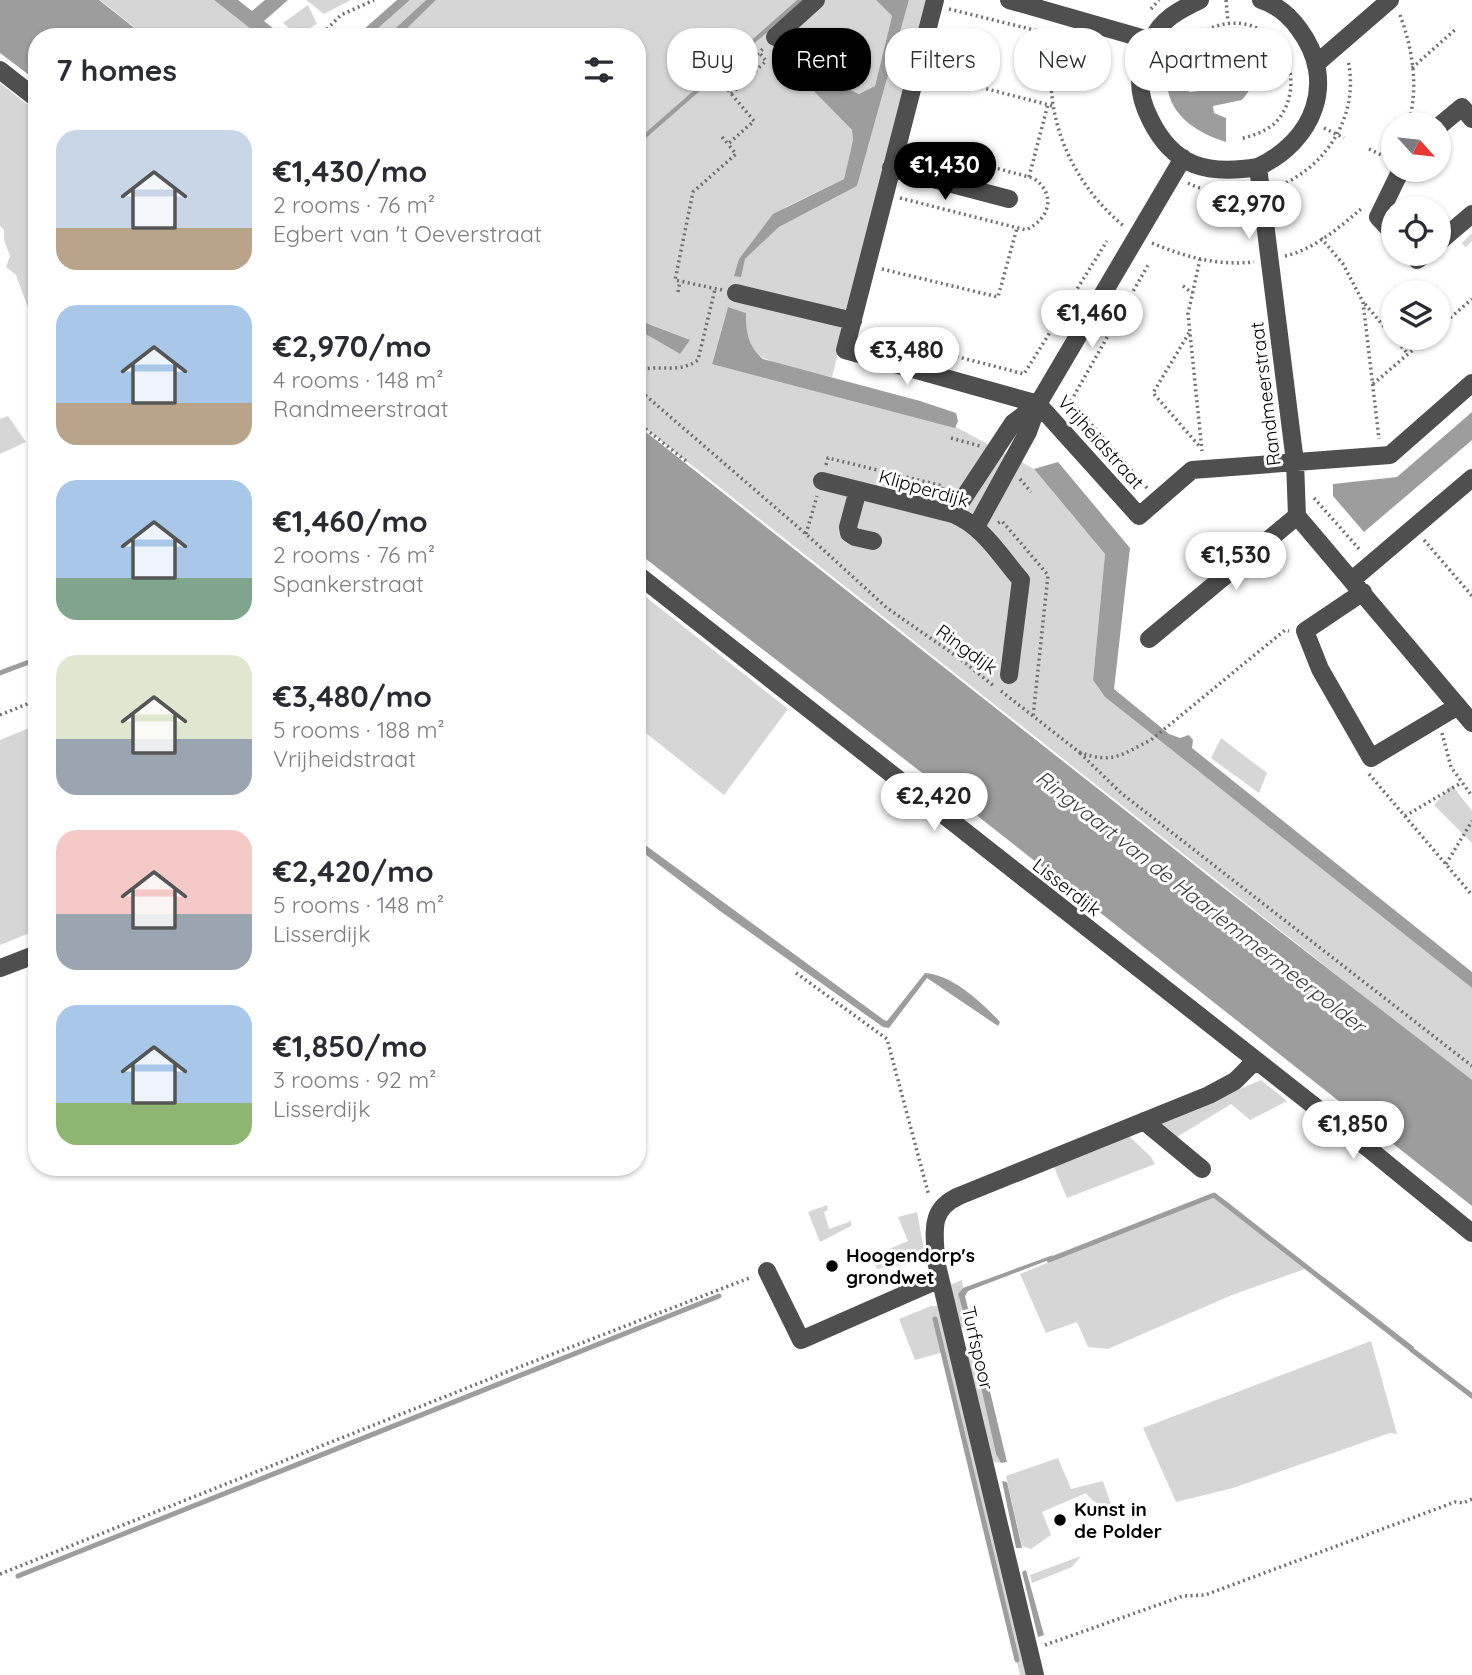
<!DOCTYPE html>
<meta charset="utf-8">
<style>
:root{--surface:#fff;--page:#f2f2f3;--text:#2b2b33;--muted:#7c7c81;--accent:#000}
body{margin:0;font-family:Quicksand,sans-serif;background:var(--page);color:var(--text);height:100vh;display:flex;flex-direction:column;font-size:26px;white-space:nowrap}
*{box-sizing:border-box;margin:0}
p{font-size:23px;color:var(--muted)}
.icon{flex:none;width:38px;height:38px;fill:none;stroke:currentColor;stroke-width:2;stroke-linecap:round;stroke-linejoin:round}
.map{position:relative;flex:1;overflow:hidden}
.drawer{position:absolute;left:28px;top:28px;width:618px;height:1148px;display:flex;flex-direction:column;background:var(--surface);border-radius:28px;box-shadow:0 2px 5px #0004}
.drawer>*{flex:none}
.guide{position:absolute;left:667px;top:28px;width:665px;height:63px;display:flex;gap:14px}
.needle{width:46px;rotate:117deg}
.tools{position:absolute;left:1381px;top:112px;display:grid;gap:14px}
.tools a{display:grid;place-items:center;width:70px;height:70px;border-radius:50%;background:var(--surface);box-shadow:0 2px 5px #0004;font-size:35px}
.price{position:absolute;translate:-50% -60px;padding:0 16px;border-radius:24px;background:#fff;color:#222;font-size:23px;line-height:46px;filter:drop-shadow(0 2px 4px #0008)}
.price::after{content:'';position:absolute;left:50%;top:42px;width:21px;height:16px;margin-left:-10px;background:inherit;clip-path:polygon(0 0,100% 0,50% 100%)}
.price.active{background:var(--accent);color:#fff}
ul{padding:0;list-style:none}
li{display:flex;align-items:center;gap:21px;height:175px;padding:0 28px}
li span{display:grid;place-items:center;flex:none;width:196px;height:140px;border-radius:21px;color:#555}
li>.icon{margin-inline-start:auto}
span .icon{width:84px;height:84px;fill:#fffc;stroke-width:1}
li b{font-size:30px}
h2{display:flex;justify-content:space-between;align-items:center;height:84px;padding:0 28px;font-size:30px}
.pill{padding:0 24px;border-radius:28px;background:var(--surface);box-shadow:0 2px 5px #0004;font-size:24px;line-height:63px}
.pill.active{background:var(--accent);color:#fff}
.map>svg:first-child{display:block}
</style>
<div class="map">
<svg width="1472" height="1675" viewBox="0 0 1472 1675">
<rect width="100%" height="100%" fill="#fff"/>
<path fill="#d6d6d6" d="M100,0H214L261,37H147Z
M306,0H351L324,14Z
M410,0H426L386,37H368Z
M436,0H797L637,140V37H398Z
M804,0H876L892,16L875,86L860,94L842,87L808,51L784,55L797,74L852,130L853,140L844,179L786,207L745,259L779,227L857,186L909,0H928L832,377C813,372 758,364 751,346C746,336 746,324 746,313L728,307L712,363L956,427L1034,469L1105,554L1093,680L1105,697L1472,988V1082L637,422V329L680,354L637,317V146Z
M308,5L317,24L297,35L283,23Z
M0,83L37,112V332L16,275L6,267L10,256L4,240V230L0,226Z
M8,416L26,442L0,454V419Z
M637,590L788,709L724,795L637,726Z
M34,726L37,734V930L0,945V740Z
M1221,738L1267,773L1259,793L1211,758Z
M1452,785L1472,811V843L1434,805Z
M1261,1080L1287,1101L1250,1120L1231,1104L1177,1137L1155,1125Z
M1127,1134L1151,1157L1155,1164L1067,1198L1054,1167L1107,1146V1142Z
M1214,1195L1227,1201L1305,1269L1232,1295L1108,1349L1088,1347L1077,1322L1046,1333L1020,1274Z
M827,1205L828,1210L824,1212L829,1229L851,1221V1226L820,1242L808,1212Z
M917,1212L926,1261L877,1269L872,1256L908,1241L898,1217Z
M962,1280L963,1288L958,1294L967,1326L961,1328L950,1285Z
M931,1306H940L1029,1675H1020L943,1352L915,1360L899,1319Z
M1371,1341L1397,1434L1390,1433L1233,1488L1176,1502L1143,1428Z
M973,1352L996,1454L1001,1463L992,1461L967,1354Z
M1058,1458L1071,1489L1103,1481L1111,1505C1101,1507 1091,1501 1086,1493L1042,1512L1051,1535L1031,1549L1022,1546L1006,1476Z
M1081,1556L1072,1567L1032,1583L1030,1575Z"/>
<path fill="#9d9d9d" d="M0,0H99L146,37H37V81L0,53Z
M214,0H238L252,11L265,0H288L264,21L284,37H261Z
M397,0H410L368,37H355Z
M426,0H436L398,37H386Z
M797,0H804L637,146V140Z
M876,0H909L857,186L779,227L745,259L741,277L734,276L739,259L773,214L844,179L853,140L852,130L797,74L784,55L786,49L792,46L808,51L842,86L859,94L875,86L892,16Z
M1224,55C1252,62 1264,75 1242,100L1213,106L1214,113L1226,118V142C1191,131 1163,110 1167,71L1187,76L1189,92L1200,91L1203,72L1211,58Z
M728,307L746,313C746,333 748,346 763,359L920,401L956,413L958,421L955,428L712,364Z
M637,317L648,324L690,340L680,354L637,329Z
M1472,412V440L1364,532L1333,496V484L1397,477Z
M637,425L1216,882L1472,1080V1206L970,810L637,552Z
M1058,462L1130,548L1114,689L1169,734L1180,738L1189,735L1193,740L1192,748L1472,972V988L1105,697L1093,680L1105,554L1034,469Z
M637,839L884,1020L887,1021L925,973C951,974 983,1003 1000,1022L998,1026L927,978L889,1028L883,1027L720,911L637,848Z
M1053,1255L1049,1260L968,1291L965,1296L972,1325L967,1326L958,1294L963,1288Z
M1325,1278L1414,1347L1411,1352L1321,1282Z
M980,1350L1007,1462H1006L1001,1463L996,1454L973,1352Z
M1002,1481L1007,1482L1022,1548H1016Z
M1026,1570L1044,1635L1038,1637L1022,1572Z"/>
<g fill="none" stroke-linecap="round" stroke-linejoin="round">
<path stroke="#9d9d9d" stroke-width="5" d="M0,673L37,659
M1049,1260L1214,1195L1323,1280
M935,1319L1017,1660
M1412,1350L1472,1396
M18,1576L719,1296"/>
<path stroke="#d9d9d9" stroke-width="18" stroke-dasharray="18 9" stroke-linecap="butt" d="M1468,237L1472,241"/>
<path stroke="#717171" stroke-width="3.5" stroke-dasharray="2 3.5" stroke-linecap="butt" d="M1226,0L1228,22
M949,9L1095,45
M1151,9L1159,0
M1400,15C1413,50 1419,89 1408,124
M1058,31C1036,104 1068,181 1125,227
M1178,34L1190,43
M319,37L341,15L374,0
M1176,67C1179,61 1181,53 1186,48C1206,21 1245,14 1271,37C1296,58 1298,101 1274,124C1264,132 1252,136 1240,139
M1412,68L1457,28
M933,75L1053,106
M731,94L766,61L759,52
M1324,128L1344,138
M722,137L728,144L754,121L723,84L764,48
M1369,149L1388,158
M1029,177L1048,104
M1188,183C1206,192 1226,196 1245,194
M1276,187C1327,168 1360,114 1348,60
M900,198L1026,230C1051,218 1056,193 1033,178L913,146
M1321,238L1343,264L1363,302L1379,439
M1152,243C1185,257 1218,266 1254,262
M1285,256C1313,250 1340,227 1361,209
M1200,259L1188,314L1202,451
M882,269L998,297L1017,228
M1183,286L1192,293
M722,290L675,280L693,192L736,154L728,144
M678,292L680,281
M1365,304L1393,337
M1442,325L1472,299
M866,333L1024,374L1107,241
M1189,333L1153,393L1201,448
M1394,338L1408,354
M637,371C659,363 677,375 698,360L715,289
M1265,377L1271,446
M1373,384L1421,343
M637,388L806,534L887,608L959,658L995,687
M637,422L686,461
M951,438L980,446
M826,465L828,458L943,486L941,496
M1020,479L1031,492
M1147,488L1071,401L1148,265
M1314,498L1360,550
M998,523L1002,521L1048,575L1033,717
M806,534L817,496
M1424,540L1472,596
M978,671L994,673
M1001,691L1079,752C1113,765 1122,754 1151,740L1285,630L1289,631
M0,715L37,700
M1442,733L1451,767L1472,796
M1080,753L1121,793L1472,1066
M1369,774L1472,895
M1405,816L1461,783
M1446,864L1472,821
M796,973L887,1039L929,1196
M0,1574L522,1366L752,1277
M1045,1645L1183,1596L1205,1595L1455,1502L1463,1503L1472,1499"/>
<path stroke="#4f4f4f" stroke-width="18" d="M935,0L845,350L1038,404L1139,516L1192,470L1390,455L1472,383
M1009,0L1152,41C1148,51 1143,62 1141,72C1138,88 1143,105 1150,119C1174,168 1208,175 1258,167L1295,462L1297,516L1472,723
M775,37L816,0
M1152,41C1159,20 1181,9 1200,0
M1316,64L1390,0
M0,70L37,99
M1438,127L1462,107L1472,119
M1258,167C1314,141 1338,81 1299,29C1289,15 1277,5 1261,0
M891,168L1009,199
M1393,233L1378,217L1401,170
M1438,243L1472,214
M1412,254L1417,260L1425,254
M736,293L853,321
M822,481L953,514C982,525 1001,557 1021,580L1009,675
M858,490L848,527L849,533L855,537L873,541
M953,514L1013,423L1038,404
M976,527L1028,432L1038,404L1183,158
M637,574L1369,1149L1472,1233
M1352,580L1472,478
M1363,592L1305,631L1320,669L1371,758L1458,706
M1149,639L1297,516
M0,968L37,954
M1144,1121L1202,1169
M767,1271L801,1340L940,1279
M1035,1675L936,1261C935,1232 928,1210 959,1196L1209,1095L1235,1081L1255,1061"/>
</g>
<g fill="#000" stroke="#fff" stroke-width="2.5">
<circle cx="832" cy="1266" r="7"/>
<circle cx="1060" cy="1520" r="7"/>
</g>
<g text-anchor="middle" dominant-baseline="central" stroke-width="6" stroke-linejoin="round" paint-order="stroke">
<g font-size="19" fill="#000" stroke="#fff">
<text transform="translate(1265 394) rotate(-97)">Randmeerstraat</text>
<text transform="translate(1101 442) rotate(48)">Vrijheidstraat</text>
<text transform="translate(924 488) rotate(16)">Klipperdijk</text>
<text transform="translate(967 649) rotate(36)">Ringdijk</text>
<text transform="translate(1067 887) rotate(38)">Lisserdijk</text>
<text transform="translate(978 1348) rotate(77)">Turfspoor</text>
</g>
<g font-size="19" font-weight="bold" fill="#000" stroke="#fff" text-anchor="start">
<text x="846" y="1255">Hoogendorp's<tspan x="846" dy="22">grondwet</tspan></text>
<text x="1074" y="1509">Kunst in<tspan x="1074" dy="22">de Polder</tspan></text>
</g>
<g font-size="21" font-style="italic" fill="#3e3e3e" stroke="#fff">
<text transform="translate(1201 901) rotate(38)">Ringvaart van de Haarlemmermeerpolder</text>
</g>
</g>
</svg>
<div class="tools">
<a><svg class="needle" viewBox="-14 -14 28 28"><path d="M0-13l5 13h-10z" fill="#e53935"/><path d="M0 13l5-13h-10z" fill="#7c7c81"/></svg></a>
<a><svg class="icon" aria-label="locate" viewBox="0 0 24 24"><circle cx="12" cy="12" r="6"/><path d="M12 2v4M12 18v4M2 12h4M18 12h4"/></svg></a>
<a><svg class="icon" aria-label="layers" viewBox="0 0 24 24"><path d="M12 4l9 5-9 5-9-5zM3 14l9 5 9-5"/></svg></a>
</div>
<b class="price active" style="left:945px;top:202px">€1,430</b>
<b class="price" style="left:1249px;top:241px">€2,970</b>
<b class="price" style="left:1092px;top:350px">€1,460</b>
<b class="price" style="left:907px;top:387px">€3,480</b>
<b class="price" style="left:1236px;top:592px">€1,530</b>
<b class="price" style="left:934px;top:833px">€2,420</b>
<b class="price" style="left:1353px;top:1161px">€1,850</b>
<div class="guide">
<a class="pill">Buy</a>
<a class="pill active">Rent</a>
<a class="pill">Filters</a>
<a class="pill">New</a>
<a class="pill">Apartment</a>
</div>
<section class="drawer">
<h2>7 homes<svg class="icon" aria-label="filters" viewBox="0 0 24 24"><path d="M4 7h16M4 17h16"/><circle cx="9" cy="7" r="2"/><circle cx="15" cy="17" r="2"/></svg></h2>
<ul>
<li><span style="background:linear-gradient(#c9d6e8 70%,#b9a48a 0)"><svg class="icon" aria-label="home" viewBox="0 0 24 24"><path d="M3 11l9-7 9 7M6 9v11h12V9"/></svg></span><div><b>€1,430/mo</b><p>2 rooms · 76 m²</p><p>Egbert van 't Oeverstraat</p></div></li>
<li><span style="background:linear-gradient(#a9c7e8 70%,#b9a48a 0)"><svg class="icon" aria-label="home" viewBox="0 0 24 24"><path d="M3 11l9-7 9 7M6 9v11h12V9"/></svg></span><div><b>€2,970/mo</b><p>4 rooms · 148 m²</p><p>Randmeerstraat</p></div></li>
<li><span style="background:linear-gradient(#a9c7e8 70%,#7fa58c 0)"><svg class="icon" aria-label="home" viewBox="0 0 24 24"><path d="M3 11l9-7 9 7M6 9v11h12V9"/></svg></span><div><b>€1,460/mo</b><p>2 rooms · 76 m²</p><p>Spankerstraat</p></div></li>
<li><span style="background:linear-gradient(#dfe7d0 60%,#9aa5b1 0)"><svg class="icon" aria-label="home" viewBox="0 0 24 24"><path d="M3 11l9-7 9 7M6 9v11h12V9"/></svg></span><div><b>€3,480/mo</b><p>5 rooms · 188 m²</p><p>Vrijheidstraat</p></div></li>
<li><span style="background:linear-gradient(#f6c9c9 60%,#9aa5b1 0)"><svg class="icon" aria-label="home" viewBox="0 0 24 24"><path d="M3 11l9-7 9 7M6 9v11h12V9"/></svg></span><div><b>€2,420/mo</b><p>5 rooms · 148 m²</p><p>Lisserdijk</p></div></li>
<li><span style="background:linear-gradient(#a9c7e8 70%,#8fb573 0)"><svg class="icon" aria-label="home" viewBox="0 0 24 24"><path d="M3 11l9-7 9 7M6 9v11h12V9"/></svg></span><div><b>€1,850/mo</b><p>3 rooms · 92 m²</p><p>Lisserdijk</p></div></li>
</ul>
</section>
</div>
